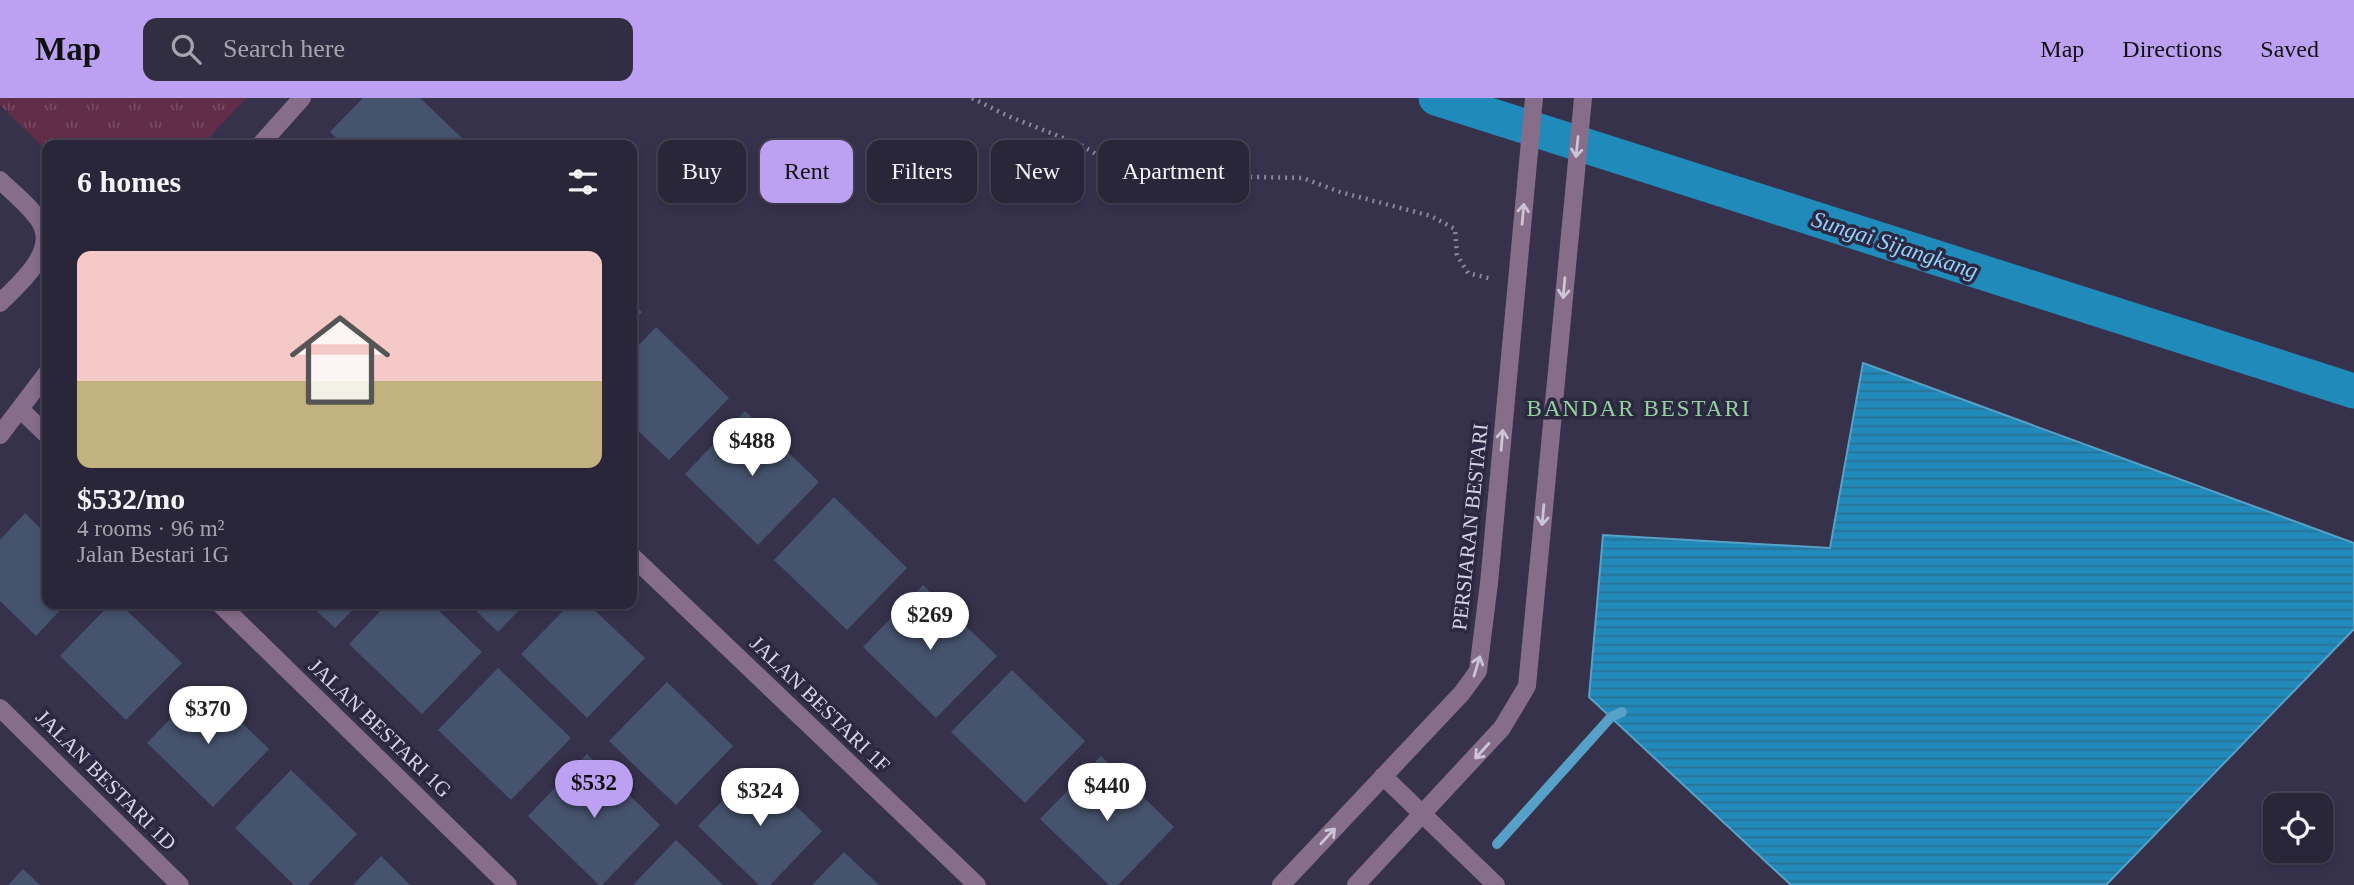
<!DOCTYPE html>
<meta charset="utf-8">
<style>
:root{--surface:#292639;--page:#312e41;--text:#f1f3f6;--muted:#a5a5ae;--line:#454353;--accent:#bca0f2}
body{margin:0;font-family:"Times New Roman",serif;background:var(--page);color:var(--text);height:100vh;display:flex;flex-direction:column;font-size:26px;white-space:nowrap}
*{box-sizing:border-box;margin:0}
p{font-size:23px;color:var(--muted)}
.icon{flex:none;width:38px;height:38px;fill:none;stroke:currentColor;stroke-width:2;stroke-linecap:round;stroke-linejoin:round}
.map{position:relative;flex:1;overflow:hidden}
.sheet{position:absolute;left:42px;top:42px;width:595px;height:469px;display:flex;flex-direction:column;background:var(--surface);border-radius:14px;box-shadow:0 4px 10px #0003,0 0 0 2px var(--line)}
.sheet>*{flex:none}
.guide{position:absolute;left:658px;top:42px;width:665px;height:63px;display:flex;gap:14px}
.controls{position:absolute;left:2263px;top:695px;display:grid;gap:14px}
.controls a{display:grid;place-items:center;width:70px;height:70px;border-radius:14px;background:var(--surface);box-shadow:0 4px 10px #0003,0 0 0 2px var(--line);font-size:35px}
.price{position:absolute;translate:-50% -60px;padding:0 16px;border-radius:24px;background:#fff;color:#222;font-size:23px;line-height:46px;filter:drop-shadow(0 2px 4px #0008)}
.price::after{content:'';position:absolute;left:50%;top:42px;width:21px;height:16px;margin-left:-10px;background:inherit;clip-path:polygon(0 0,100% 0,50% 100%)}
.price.active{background:var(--accent);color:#111}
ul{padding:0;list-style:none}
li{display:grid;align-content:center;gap:14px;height:371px;padding:0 35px}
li+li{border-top:2px solid var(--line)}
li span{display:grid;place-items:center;height:217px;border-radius:14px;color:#555}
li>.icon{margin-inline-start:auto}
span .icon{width:126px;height:126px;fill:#fffc;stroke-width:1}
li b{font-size:30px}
h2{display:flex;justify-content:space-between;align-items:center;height:84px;padding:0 35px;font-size:30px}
.tag{padding:0 24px;border-radius:14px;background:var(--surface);box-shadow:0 4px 10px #0003,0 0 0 2px var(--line);font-size:24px;line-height:63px}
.tag.active{background:var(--accent);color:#111}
header{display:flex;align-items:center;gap:42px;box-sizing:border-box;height:98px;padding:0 35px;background:var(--accent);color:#111}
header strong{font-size:33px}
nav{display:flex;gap:38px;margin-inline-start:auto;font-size:24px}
.search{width:490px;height:63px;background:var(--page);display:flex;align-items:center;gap:18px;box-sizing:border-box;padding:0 24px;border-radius:14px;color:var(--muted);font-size:26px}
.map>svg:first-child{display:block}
</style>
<header>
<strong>Map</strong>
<div class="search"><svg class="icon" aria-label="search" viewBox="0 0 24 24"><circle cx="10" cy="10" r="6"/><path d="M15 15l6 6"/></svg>Search here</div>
<nav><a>Map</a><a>Directions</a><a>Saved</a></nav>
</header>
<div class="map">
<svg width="2354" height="787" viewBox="0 0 2354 787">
<defs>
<pattern id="grass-tufts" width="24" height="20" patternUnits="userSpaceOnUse" patternTransform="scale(1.75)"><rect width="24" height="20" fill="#612d48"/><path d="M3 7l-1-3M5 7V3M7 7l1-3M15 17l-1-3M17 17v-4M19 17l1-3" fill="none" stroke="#774b62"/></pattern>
<pattern id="water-rules" width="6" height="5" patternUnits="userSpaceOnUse" patternTransform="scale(1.75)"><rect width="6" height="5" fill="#208abb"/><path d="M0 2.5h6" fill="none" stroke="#2b7092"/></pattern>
</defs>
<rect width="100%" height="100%" fill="#37324c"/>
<path fill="url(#grass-tufts)" d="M0,0H246L202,47H47V53L0,7Z"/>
<path fill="url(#water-rules)" stroke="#57a0c8" stroke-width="2" d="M1863,265L2354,445V531L2106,787H1791L1589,599L1603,437L1830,450Z"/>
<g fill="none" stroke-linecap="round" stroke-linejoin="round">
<path stroke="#57a0c8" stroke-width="10" d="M1497,746L1611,619L1622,614"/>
<path stroke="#208abb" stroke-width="35" d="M1436,0L2354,293"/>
</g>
<path fill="#46536d" d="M363,0H420L464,42L459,47H344L330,34Z
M632,204L642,214L632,224Z
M656,229L729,300L669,362L632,327V254Z
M745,313L819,384L758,447L685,376Z
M834,399L907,470L847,532L774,462Z
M25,415L47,437V506H66L36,538L0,503V442Z
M923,487L997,558L936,620L863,549Z
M110,506H120L182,565L126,622L60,558Z
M309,506H358L335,530Z
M387,506H432L482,554L422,616L349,546Z
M469,506H525L498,534Z
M570,506H588L645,560L587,620L521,556Z
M498,570L571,640L511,702L438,632Z
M1012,572L1085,643L1025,705L951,634Z
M667,584L733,648L676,707L609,643Z
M203,587L269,651L213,709L147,645Z
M587,656L660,727L602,787H599L528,718Z
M1101,658L1174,729L1118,787H1109L1040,721Z
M755,669L822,733L770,787H759L698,728Z
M291,672L357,736L308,787H294L235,730Z
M676,742L713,777L723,787H633Z
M844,754L879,787H812Z
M381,758L410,787H353Z
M23,771L40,787H8Z"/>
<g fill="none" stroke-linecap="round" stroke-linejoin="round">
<path stroke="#8a869c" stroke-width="4.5" stroke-dasharray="2 5" stroke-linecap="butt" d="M972,0L1008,18L1081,47L1111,65L1148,73L1205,78L1303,80L1340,94L1431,118L1455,131L1457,157L1468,175L1492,181"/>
<path stroke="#866d8a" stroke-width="18" d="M260,47L302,0
M0,82C13,95 29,107 39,122C60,152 19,186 0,205
M20,311L47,337
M0,337L47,275
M632,458L977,787
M220,506L508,787
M0,610L180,787
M1383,678L1496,787
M1281,787L1462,595L1478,573L1489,485L1534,0
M1356,787L1502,630L1527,588L1583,0"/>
</g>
<defs><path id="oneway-shaft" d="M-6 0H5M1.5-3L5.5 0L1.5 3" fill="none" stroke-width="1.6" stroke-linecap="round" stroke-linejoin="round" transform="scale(1.75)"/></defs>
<g stroke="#cbc5d7">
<use href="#oneway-shaft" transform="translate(1577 49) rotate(96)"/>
<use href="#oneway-shaft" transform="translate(1523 116) rotate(-85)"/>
<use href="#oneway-shaft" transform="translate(1564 190) rotate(95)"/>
<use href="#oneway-shaft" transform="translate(1502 342) rotate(-85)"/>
<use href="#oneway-shaft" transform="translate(1543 417) rotate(95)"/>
<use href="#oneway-shaft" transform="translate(1477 568) rotate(-73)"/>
<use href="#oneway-shaft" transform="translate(1482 653) rotate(132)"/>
<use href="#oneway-shaft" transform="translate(1328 738) rotate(-47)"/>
</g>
<g text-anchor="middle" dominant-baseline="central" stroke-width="7" stroke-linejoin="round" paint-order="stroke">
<g font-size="21" fill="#d7d4e5" stroke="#2d2841">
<text transform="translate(1470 429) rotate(-84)">PERSIARAN BESTARI</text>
<text transform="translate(820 606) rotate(44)">JALAN BESTARI 1F</text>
<text transform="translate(380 630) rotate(44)">JALAN BESTARI 1G</text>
<text transform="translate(106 682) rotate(45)">JALAN BESTARI 1D</text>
</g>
<g font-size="23" font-style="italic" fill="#90d4fc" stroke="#2d2841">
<text transform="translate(1895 147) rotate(18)">Sungai Sijangkang</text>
</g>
<g font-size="23" letter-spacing="2" fill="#93d39d" stroke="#2d2841">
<text x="1639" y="310">BANDAR BESTARI</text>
</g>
</g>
</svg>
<div class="controls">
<a><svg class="icon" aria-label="locate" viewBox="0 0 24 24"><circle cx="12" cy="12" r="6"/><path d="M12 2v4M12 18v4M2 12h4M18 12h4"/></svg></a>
</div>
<b class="price" style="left:752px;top:380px">$488</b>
<b class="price" style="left:930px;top:554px">$269</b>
<b class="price" style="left:208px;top:648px">$370</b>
<b class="price active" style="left:594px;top:722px">$532</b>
<b class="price" style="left:1107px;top:725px">$440</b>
<b class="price" style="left:760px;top:730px">$324</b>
<div class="guide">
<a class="tag">Buy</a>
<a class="tag active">Rent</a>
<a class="tag">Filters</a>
<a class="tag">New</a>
<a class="tag">Apartment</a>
</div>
<section class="sheet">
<h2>6 homes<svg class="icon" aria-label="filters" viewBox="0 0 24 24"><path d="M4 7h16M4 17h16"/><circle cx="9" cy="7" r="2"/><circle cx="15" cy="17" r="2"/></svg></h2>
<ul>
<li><span style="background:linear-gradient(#f6c9c9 60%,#c2b280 0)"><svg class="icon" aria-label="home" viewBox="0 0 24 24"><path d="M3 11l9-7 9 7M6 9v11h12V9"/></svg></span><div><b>$532/mo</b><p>4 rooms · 96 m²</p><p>Jalan Bestari 1G</p></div></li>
</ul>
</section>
</div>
